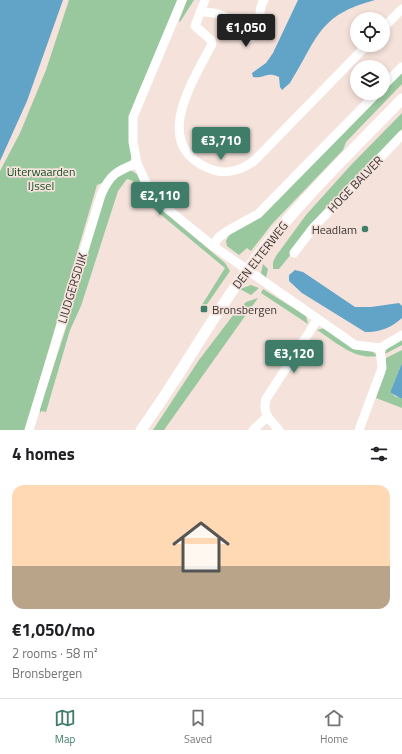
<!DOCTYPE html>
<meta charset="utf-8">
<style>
:root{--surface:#fff;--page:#f6f6f6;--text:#202124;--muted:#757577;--line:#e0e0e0;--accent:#3f7d69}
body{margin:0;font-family:"Titillium Web",sans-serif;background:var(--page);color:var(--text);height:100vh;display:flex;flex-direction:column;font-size:15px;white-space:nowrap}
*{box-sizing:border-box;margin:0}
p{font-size:13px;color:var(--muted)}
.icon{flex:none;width:22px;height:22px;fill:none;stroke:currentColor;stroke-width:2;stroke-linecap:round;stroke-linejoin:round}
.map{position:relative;height:430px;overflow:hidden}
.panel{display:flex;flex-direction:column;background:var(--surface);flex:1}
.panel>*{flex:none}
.buttons{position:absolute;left:350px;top:12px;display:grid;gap:8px}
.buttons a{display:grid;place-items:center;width:40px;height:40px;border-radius:50%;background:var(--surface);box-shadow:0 2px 6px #0003;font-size:20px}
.price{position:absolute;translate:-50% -34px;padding:0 9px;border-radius:4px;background:var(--accent);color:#fff;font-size:13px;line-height:26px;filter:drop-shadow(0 1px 2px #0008)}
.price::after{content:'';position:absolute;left:50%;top:24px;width:12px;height:9px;margin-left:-6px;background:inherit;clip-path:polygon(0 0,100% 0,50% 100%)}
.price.active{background:#222;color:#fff}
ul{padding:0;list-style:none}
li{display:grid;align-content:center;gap:8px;height:212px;padding:0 12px}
li span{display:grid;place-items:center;height:124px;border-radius:12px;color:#555}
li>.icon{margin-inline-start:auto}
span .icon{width:72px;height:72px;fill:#fffc;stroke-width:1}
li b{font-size:17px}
h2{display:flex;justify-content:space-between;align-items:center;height:48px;padding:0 12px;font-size:17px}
.menu{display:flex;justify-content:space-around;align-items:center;height:56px;border-top:1px solid var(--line);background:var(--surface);font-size:11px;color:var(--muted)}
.menu a{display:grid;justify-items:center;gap:2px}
.menu .active{color:var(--accent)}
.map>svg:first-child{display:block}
</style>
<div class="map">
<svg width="402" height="430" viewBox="0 0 402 430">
<rect width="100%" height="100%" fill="#f4e2db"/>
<path fill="#99c89f" d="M69,0H179L136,98L131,159L130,162L108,175L102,183L97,185L25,430H0V171L20,133L46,70Z
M187,0H194L180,22L179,21Z
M402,70V84L346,142L343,150L272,224L251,251L247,248L239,255L227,246L226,241L229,235L380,93H383V90Z
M402,113V129L311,224L290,251L292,253L279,269H273V262L276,256L306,215L351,165Z
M130,170L137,174L142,184L175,221L225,263L230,271L203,310L200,308L225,268L154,209L133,181L127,179L118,191L81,306L70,330L46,412L41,411L40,414V408L66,328L106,190L112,180Z
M263,264L268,269L266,278L261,273Z
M251,285L259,288L251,295L240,289Z
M263,289L306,316L308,324L261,293Z
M258,298L164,430H153L199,360L234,314L246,302Z
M324,328L373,352L377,356C354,360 336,342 317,330Z
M402,339V345L385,354L387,347Z
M402,350V363L391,390V393L396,397L402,398V408L376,398L385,373L386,358Z"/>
<path fill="#62a3c8" d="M0,0H63L27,101L0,161Z
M298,0H375C318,15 318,38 290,83L282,90L280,87L279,77C267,71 264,79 253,77L252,73L266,63L273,53Z
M295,270L303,272L355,307H371L399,303L402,306V318C392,327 379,333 365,332L302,293L289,281V275Z
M402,363V398H400L391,393V390Z"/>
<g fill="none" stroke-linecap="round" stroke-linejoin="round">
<path stroke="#fff" stroke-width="9" d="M182,0L133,117V142L137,163L145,181L159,202L213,246L355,345L380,348L402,335
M205,0L195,26L211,40L212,44C193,81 152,142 206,167C224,176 239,172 254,161L367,45
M200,12C230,12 227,21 249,38C266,31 255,12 264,0
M383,28L402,9
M383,86L402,67
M213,246L219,237L229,230L258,214L377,93
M294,253L313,228L402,135
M29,430L101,195C110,174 117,171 137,163
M253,430L267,417
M279,430C270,420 262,414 266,399L317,320
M359,430L382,368L380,348"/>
<path stroke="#fff" stroke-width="11" d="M141,430C179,378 209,321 248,269C293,207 349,154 402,99"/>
</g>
<g fill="#3f7d69" stroke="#f4e2db" stroke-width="1.5">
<circle cx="365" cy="229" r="4"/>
<rect x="200" y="305" width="8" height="8" rx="2"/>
</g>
<g text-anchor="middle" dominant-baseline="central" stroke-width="3.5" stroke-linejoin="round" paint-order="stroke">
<g font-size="12" fill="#165025" stroke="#f4e2db">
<text x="41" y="171">Uiterwaarden<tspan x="41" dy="14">IJssel</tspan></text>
</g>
<g font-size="12" fill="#3b3432" stroke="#f4e2db">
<text transform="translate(355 184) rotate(-46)">HOGE BALVER</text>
<text transform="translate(260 255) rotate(-52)">DEN ELTERWEG</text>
<text transform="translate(72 288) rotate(-73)">LIUDGERSDIJK</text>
</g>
<g font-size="12" fill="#3b3432" stroke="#f4e2db" text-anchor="end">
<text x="357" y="229">Headlam</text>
<text x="212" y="309" text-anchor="start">Bronsbergen</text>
</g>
</g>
</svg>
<div class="buttons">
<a><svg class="icon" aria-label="locate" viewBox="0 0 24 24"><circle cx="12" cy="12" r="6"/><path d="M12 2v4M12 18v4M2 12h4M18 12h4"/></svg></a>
<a><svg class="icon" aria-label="layers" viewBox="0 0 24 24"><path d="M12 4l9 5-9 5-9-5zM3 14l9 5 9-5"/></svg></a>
</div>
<b class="price active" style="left:246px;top:48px">€1,050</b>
<b class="price" style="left:221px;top:161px">€3,710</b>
<b class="price" style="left:160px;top:216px">€2,110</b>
<b class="price" style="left:294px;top:374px">€3,120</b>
</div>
<section class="panel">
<h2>4 homes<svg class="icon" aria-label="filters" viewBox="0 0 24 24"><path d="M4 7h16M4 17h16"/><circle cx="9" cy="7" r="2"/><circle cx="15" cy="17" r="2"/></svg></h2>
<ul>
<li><span style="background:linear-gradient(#ffd9b3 65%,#b9a48a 0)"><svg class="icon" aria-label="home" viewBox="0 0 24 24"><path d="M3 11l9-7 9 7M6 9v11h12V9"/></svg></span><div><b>€1,050/mo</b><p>2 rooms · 58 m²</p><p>Bronsbergen</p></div></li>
</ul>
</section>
<nav class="menu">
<a class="active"><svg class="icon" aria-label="map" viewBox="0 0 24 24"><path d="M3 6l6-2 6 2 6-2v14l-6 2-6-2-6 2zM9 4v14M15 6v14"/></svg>Map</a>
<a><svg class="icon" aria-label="saved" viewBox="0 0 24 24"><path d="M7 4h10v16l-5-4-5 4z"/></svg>Saved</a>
<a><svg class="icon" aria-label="home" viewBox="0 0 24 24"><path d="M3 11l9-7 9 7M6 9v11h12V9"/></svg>Home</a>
</nav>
